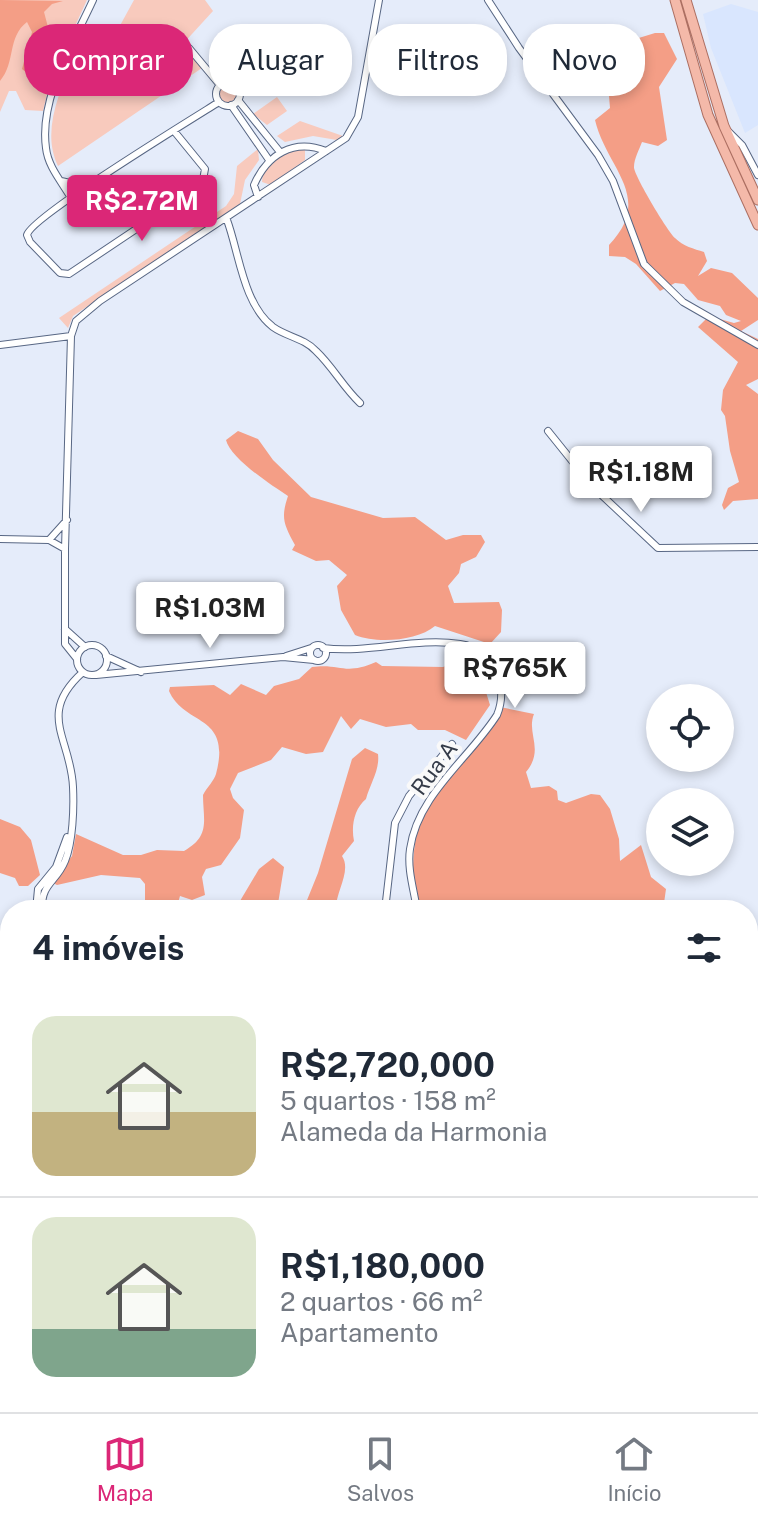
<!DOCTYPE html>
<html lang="pt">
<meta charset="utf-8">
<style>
:root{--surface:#fff;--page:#f2f2f3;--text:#1f2937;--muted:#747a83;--line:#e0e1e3;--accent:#db2777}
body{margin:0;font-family:"Public Sans",sans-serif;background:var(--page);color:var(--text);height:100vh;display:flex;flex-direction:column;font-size:30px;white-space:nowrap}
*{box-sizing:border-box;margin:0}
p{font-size:26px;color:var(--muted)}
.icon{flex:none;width:44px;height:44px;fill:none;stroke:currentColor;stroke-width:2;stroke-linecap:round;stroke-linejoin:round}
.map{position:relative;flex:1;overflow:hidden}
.sheet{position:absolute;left:0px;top:900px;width:758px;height:512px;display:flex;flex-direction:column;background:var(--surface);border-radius:32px 32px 0 0;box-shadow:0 4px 12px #0003}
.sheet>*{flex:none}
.banner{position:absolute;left:24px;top:24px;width:710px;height:72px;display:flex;gap:16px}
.controls{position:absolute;left:646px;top:684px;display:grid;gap:16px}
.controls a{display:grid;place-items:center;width:88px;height:88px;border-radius:50%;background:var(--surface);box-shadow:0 4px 12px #0003;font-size:40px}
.price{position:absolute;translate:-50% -68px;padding:0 18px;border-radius:8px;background:#fff;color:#222;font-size:26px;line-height:52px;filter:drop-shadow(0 2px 4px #0008)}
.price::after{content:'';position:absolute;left:50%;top:48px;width:24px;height:18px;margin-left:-12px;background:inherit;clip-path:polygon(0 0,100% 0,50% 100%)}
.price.selected{background:var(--accent);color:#fff}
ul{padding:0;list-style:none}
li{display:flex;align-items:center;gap:24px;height:200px;padding:0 32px}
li+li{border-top:2px solid var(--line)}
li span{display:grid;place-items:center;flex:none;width:224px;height:160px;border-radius:24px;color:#555}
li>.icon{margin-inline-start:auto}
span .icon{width:96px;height:96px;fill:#fffc;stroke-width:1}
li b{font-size:34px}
h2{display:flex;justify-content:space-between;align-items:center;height:96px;padding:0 32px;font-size:34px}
.pill{padding:0 28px;border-radius:32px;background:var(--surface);box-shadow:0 4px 12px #0003;font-size:28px;line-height:72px}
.pill.selected{background:var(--accent);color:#fff}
.tab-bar{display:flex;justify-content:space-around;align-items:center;height:112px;border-top:2px solid var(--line);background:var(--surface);font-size:22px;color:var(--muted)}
.tab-bar a{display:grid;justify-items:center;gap:4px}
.tab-bar .selected{color:var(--accent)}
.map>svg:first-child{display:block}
</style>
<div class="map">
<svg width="758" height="1412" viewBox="0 0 758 1412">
<rect width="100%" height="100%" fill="#e5ecfa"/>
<path fill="#d9e6fe" d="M731,4L758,12V125L745,133L711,48L703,14Z"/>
<path fill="#f8cabd" d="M0,0H87L51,78L43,111L25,110L16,91H9L0,112Z
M134,0H205L213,11L181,46L202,68L58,166C41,131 60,93 72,60L90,65L106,51Z
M219 94a9 9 0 1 1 18 0a9 9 0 1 1-18 0Z
M277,97L287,111L267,125L253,114Z
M300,121L343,136L337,140L313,136L285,142L277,136Z
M258,149L259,160L245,180L240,204L73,316L68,328L59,318L226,206L234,194L237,166Z
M305,149V160L271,185L262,182C263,162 286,150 305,149Z"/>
<path fill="#f49e86" d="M0,0L63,1L52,4L44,12L53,46L42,67L31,76L22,69L32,32L27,22C7,37 16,62 0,81Z
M655,33H664L677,59L659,87L667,140L658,146L642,142C639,150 634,159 634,167C633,174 668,232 675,238C683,246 694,249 704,252L707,261L698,276L711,268L732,273L758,298V320L741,331L758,339V379L746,385L758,394V499L733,501L724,510L722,505L728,488L739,482L730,451L725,416L721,410L723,390L738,362L698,327L709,316L734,323L741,321L726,315L720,306L698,300L684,284L675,283L660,291L636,264L625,257L609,256V245C655,197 606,168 595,120L610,108L609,96L617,86L618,72L610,62L588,78L572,68L567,71L585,44L629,41Z
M238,431L258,439L273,460L311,497L383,518L415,517L446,540L463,535H481L485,542L476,557L461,564L459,573L448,586L454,603L499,602L502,610L501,632L490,644L435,626C417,641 377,644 355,635L341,610L337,586L347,575L329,560L316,561L292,550L295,545C283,523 281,517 288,496C271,485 230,458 226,440Z
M470,657L476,660L490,705L466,740L445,730H418L411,724L386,727L360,719L351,729L341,716L323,752L306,754L282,747L271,760L238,773L230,789L233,798L244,810L240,838L221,865L206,869L202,877L205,895L192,900L180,896L176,910H145V884L140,878L101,875L57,885L51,882L72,856L76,834L123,855H141L157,850L184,851C211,836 203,820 203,795C207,787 214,781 216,774C232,713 185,727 169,691L170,687L214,685L230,695L241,684L266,695L274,686L299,679L312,667C341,663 344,676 376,662L382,666L443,667Z
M500,707L534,714C526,734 545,749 526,772L531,788L549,786L557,791L558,800L566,803L591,794L600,795L610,809L619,839L620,861L641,845L651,877L666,889L663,910H415C413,881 410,846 422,818C439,778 478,746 500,707Z
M365,748L378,754C380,770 370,784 366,799C354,809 351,826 354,841L342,856C352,871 335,892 336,910H303L318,873L352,759Z
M0,819L20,827L31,840L40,875L28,886H19L15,878L0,873Z
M273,858L284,867L277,910H242L240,901L259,869Z"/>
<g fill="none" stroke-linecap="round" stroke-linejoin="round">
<g stroke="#586784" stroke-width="8">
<path id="street" d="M488,0L519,48L598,155L613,181L644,264L683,302L758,345
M189,48L219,84
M216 94a12 12 0 1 1 24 0a12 12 0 1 1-24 0Z
M238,100L280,152
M231,105L269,160
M174,131L205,169L202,185L69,274L60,273L30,242L27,235C30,218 192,119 219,102
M729,132L742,145L758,175
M61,181L89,187
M258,197L254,185C267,155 293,138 326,151
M71,198C62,182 48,167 46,148C39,98 73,44 93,0
M227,220C239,252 243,304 273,327C287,337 304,338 316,351C333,367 343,387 360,403
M0,345L71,336
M548,431L593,487L658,548L758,547
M0,539L49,540L65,549V644L77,659
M49,540L67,520
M65,549L71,336L76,321L100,301L346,138L358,117L379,0
M65,629L85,647
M310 653a8 8 0 1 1 16 0a8 8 0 1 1-16 0Z
M77 660a15 15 0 1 1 30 0a15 15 0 1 1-30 0Z
M323,648C369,654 415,637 460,644C495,649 509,686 497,715C469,759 418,794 410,849C407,869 414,890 417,910
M106,656L141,672
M286,656L311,648
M96,675L283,657L314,660
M36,910L38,889L56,867L67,837
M42,910C41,883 56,883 65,861C73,842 74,808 73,787C71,738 36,714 83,672
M385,910L395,823L409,796L452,744
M149,1402L157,1412
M324,1402L326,1412
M540,1402L548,1412
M563,1402L570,1412"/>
</g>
<g stroke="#ac6f62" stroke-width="11">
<path id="primary" d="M675,0L708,115L758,225
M686,0L724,126L758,200"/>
</g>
<use href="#street" stroke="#fff" stroke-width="6"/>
<use href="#primary" stroke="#f4b9a9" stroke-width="9"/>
</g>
<g text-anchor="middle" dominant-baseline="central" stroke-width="8" stroke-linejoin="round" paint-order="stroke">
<g font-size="22" fill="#343b48" stroke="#f9f9f9">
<text transform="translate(434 768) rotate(-53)">Rua A</text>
</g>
</g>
</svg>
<div class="controls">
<a><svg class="icon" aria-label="locate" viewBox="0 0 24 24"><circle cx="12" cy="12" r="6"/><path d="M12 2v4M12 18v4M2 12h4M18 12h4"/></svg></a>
<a><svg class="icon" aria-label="layers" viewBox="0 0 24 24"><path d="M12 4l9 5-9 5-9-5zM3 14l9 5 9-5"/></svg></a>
</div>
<b class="price selected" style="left:142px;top:243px">R$2.72M</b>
<b class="price" style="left:641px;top:514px">R$1.18M</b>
<b class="price" style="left:210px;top:650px">R$1.03M</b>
<b class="price" style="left:515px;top:710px">R$765K</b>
<div class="banner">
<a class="pill selected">Comprar</a>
<a class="pill">Alugar</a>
<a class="pill">Filtros</a>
<a class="pill">Novo</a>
</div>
<section class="sheet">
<h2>4 imóveis<svg class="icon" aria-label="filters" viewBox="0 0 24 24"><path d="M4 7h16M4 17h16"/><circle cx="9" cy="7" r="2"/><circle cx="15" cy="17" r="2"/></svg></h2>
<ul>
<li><span style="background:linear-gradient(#dfe7d0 60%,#c2b280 0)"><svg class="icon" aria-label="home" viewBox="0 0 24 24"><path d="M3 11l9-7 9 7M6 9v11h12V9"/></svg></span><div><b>R$2,720,000</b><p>5 quartos · 158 m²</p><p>Alameda da Harmonia</p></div></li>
<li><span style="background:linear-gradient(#dfe7d0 70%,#7fa58c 0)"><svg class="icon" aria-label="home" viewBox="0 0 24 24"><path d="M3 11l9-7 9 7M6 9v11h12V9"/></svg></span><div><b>R$1,180,000</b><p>2 quartos · 66 m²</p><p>Apartamento</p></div></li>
</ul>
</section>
</div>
<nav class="tab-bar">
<a class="selected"><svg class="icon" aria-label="map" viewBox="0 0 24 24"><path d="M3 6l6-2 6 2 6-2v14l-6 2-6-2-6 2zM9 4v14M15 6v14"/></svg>Mapa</a>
<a><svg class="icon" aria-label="saved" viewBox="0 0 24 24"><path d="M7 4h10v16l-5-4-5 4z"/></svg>Salvos</a>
<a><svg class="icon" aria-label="home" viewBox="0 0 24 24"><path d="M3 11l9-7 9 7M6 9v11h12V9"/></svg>Início</a>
</nav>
